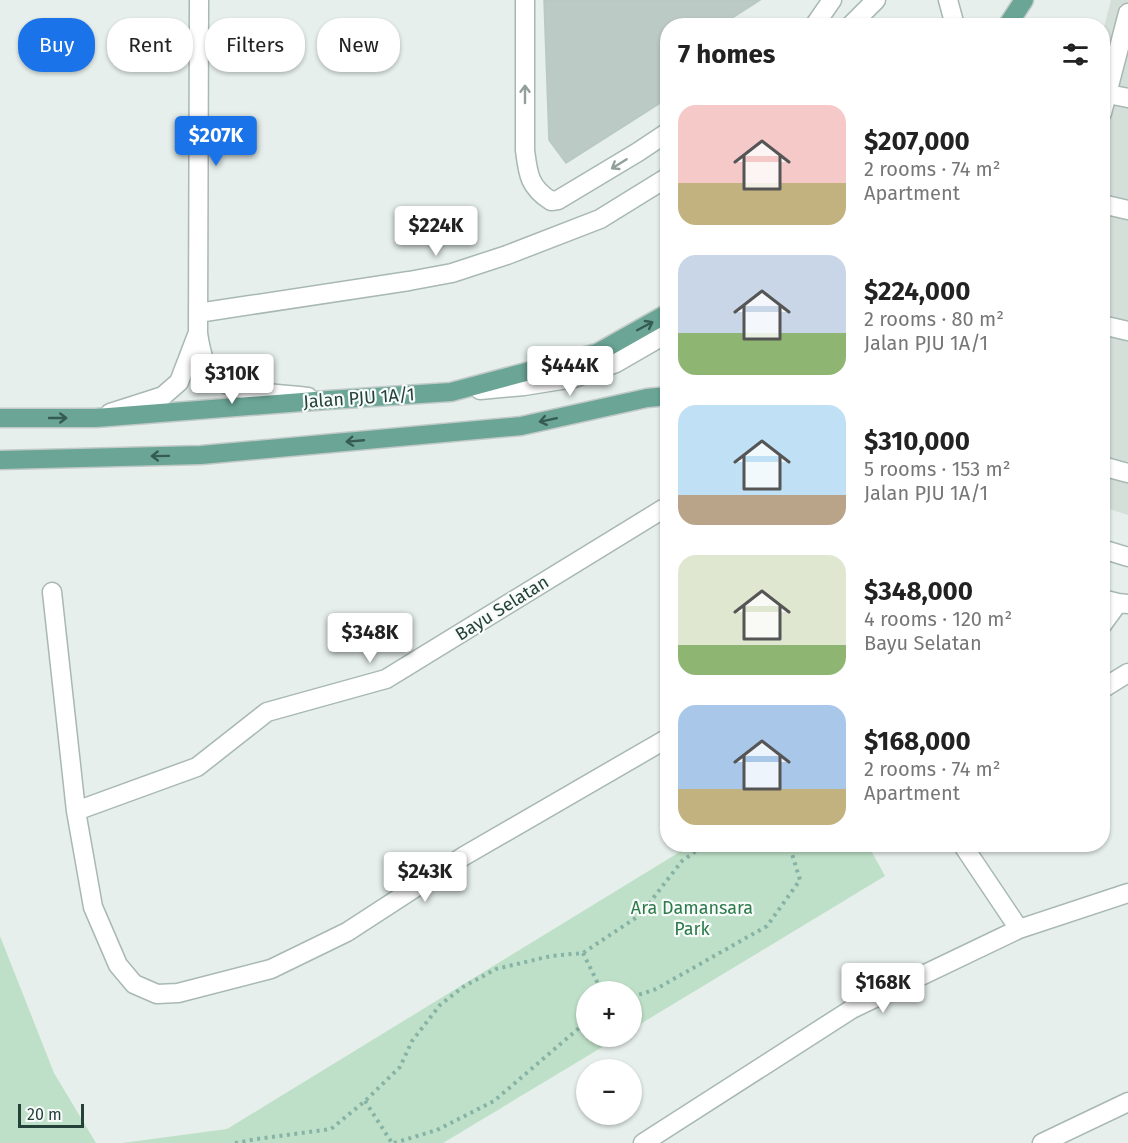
<!DOCTYPE html>
<meta charset="utf-8">
<style>
:root{--surface:#fff;--page:#f2f2f2;--text:#222;--muted:#767676;--accent:#1a73e8}
body{margin:0;font-family:"Fira Sans",sans-serif;background:var(--page);color:var(--text);height:100vh;display:flex;flex-direction:column;font-size:22px;white-space:nowrap}
*{box-sizing:border-box;margin:0}
p{font-size:20px;color:var(--muted)}
.icon{flex:none;width:33px;height:33px;fill:none;stroke:currentColor;stroke-width:2;stroke-linecap:round;stroke-linejoin:round}
.map{position:relative;flex:1;overflow:hidden}
.side{position:absolute;left:660px;top:18px;width:450px;height:834px;display:flex;flex-direction:column;background:var(--surface);border-radius:24px;box-shadow:0 2px 4px #0004}
.side>*{flex:none}
.top-card{position:absolute;left:18px;top:18px;width:552px;height:54px;display:flex;gap:12px}
.controls{position:absolute;left:576px;top:981px;display:grid;gap:12px}
.controls a{display:grid;place-items:center;width:66px;height:66px;border-radius:50%;background:var(--surface);box-shadow:0 2px 4px #0004;font-size:30px}
.scale{position:absolute;left:18px;bottom:15px;width:66px;box-sizing:border-box;padding-left:6px;border:3px solid #24423a;border-top:0;font-size:16px;line-height:21px;white-space:nowrap;color:#24423a;-webkit-text-stroke:4px #f7fbf9;paint-order:stroke}
.price{position:absolute;translate:-50% -51px;padding:0 14px;border-radius:6px;background:#fff;color:#222;font-size:20px;line-height:39px;filter:drop-shadow(0 2px 3px #0008)}
.price::after{content:'';position:absolute;left:50%;top:36px;width:18px;height:14px;margin-left:-9px;background:inherit;clip-path:polygon(0 0,100% 0,50% 100%)}
.price.selected{background:var(--accent);color:#fff}
ul{padding:0;list-style:none}
li{display:flex;align-items:center;gap:18px;height:150px;padding:0 18px}
li span{display:grid;place-items:center;flex:none;width:168px;height:120px;border-radius:18px;color:#555}
li>.icon{margin-inline-start:auto}
span .icon{width:72px;height:72px;fill:#fffc;stroke-width:1}
li b{font-size:26px}
h2{display:flex;justify-content:space-between;align-items:center;height:72px;padding:0 18px;font-size:26px}
.tag{padding:0 21px;border-radius:24px;background:var(--surface);box-shadow:0 2px 4px #0004;font-size:21px;line-height:54px}
.tag.selected{background:var(--accent);color:#fff}
.map>svg:first-child{display:block}
</style>
<div class="map">
<svg width="1128" height="1143" viewBox="0 0 1128 1143">
<rect width="100%" height="100%" fill="#e6efeb"/>
<path fill="#d4dfda" d="M1111,0H1128V515L1103,507V31Z"/>
<path fill="#bfe0c8" d="M691,845H868L885,876L632,1029V992H586V1036L619,1037L443,1143H122L227,1129Z
M0,936L54,1073L96,1143H0Z"/>
<path fill="#bbcac4" stroke="#b8c9c2" stroke-width="1.5" d="M544,0H760L732,18L737,26H668V98L566,163L549,140Z"/>
<g fill="none" stroke-linecap="round" stroke-linejoin="round">
<g stroke="#a8b8b2" stroke-width="21">
<path id="minor" d="M199,0L198,333C200,347 203,365 213,376C229,393 285,394 308,397
M525,0V150C528,174 529,187 551,201L558,200L638,152L668,132
M948,0L954,22L952,26
M814,26L832,0
M850,26L876,0
M1108,94L1128,98
M1102,113L1128,13
M1102,204L1128,210
M198,313L409,281L452,273L507,255L600,219L668,177
M1102,325L1128,331
M480,390L524,386L574,378L616,363L668,333
M110,413L163,396L179,382L197,335
M1102,466L1128,473
M1102,549L1128,557
M52,592L76,811L93,907L118,965L134,984L157,994L178,993L271,969L347,932L464,856L668,738
M1102,599L1118,603L1128,604
M1102,625L1118,603
M1102,689L1128,673
M76,811L197,767L267,712L386,679L663,509
M962,844L1019,929
M643,1143L852,1009L1019,929L1128,893
M1042,1143L1128,1102"/>
</g>
<g stroke="#c2cac8" stroke-width="21">
<path id="major" d="M1007,26L1024,0
M0,418H96L328,400L451,392L597,353L668,313
M0,460L201,455L521,426L647,398L668,396"/>
</g>
<path stroke="#86b3a5" stroke-width="4" stroke-dasharray="3 4.5" stroke-linecap="butt" d="M583,953L602,992
M632,997L656,989L767,926L800,880L789,844
M365,1101L392,1143
M235,1143L257,1139L331,1129L365,1101L400,1067L412,1041L440,1005L463,987L496,969L551,956L583,953L640,915L682,861L706,844
M394,1143L437,1130L494,1101L586,1022"/>
<use href="#minor" stroke="#fff" stroke-width="18"/>
<use href="#major" stroke="#6aa596" stroke-width="18"/>
</g>
<defs><path id="oneway-shaft" d="M-6 0H5M1.5-3L5.5 0L1.5 3" fill="none" stroke-width="1.6" stroke-linecap="round" stroke-linejoin="round" transform="scale(1.5)"/></defs>
<g stroke="#92a09c">
<use href="#oneway-shaft" transform="translate(525 94) rotate(-90)"/>
<use href="#oneway-shaft" transform="translate(619 164) rotate(148)"/>
</g>
<g stroke="#365b51">
<use href="#oneway-shaft" transform="translate(645 326) rotate(-28)"/>
<use href="#oneway-shaft" transform="translate(58 418)"/>
<use href="#oneway-shaft" transform="translate(548 420) rotate(168)"/>
<use href="#oneway-shaft" transform="translate(355 441) rotate(175)"/>
<use href="#oneway-shaft" transform="translate(160 456) rotate(179)"/>
</g>
<g text-anchor="middle" dominant-baseline="central" stroke-width="4.5" stroke-linejoin="round" paint-order="stroke">
<g font-size="18" fill="#24423a" stroke="#f7fbf9">
<text transform="translate(359 398) rotate(-4)">Jalan PJU 1A/1</text>
<text transform="translate(502 608) rotate(-32)">Bayu Selatan</text>
</g>
<g font-size="18" fill="#2d7a4b" stroke="#f7fbf9">
<text x="692" y="908">Ara Damansara<tspan x="692" dy="21">Park</tspan></text>
</g>
</g>
</svg>
<div class="controls">
<a>+</a>
<a>−</a>
</div>
<div class="scale">20 m</div>
<b class="price selected" style="left:216px;top:167px">$207K</b>
<b class="price" style="left:436px;top:257px">$224K</b>
<b class="price" style="left:570px;top:397px">$444K</b>
<b class="price" style="left:232px;top:405px">$310K</b>
<b class="price" style="left:370px;top:664px">$348K</b>
<b class="price" style="left:425px;top:903px">$243K</b>
<b class="price" style="left:883px;top:1014px">$168K</b>
<div class="top-card">
<a class="tag selected">Buy</a>
<a class="tag">Rent</a>
<a class="tag">Filters</a>
<a class="tag">New</a>
</div>
<section class="side">
<h2>7 homes<svg class="icon" aria-label="filters" viewBox="0 0 24 24"><path d="M4 7h16M4 17h16"/><circle cx="9" cy="7" r="2"/><circle cx="15" cy="17" r="2"/></svg></h2>
<ul>
<li><span style="background:linear-gradient(#f6c9c9 65%,#c2b280 0)"><svg class="icon" aria-label="home" viewBox="0 0 24 24"><path d="M3 11l9-7 9 7M6 9v11h12V9"/></svg></span><div><b>$207,000</b><p>2 rooms · 74 m²</p><p>Apartment</p></div></li>
<li><span style="background:linear-gradient(#c9d6e8 65%,#8fb573 0)"><svg class="icon" aria-label="home" viewBox="0 0 24 24"><path d="M3 11l9-7 9 7M6 9v11h12V9"/></svg></span><div><b>$224,000</b><p>2 rooms · 80 m²</p><p>Jalan PJU 1A/1</p></div></li>
<li><span style="background:linear-gradient(#bfe0f5 75%,#b9a48a 0)"><svg class="icon" aria-label="home" viewBox="0 0 24 24"><path d="M3 11l9-7 9 7M6 9v11h12V9"/></svg></span><div><b>$310,000</b><p>5 rooms · 153 m²</p><p>Jalan PJU 1A/1</p></div></li>
<li><span style="background:linear-gradient(#dfe7d0 75%,#8fb573 0)"><svg class="icon" aria-label="home" viewBox="0 0 24 24"><path d="M3 11l9-7 9 7M6 9v11h12V9"/></svg></span><div><b>$348,000</b><p>4 rooms · 120 m²</p><p>Bayu Selatan</p></div></li>
<li><span style="background:linear-gradient(#a9c7e8 70%,#c2b280 0)"><svg class="icon" aria-label="home" viewBox="0 0 24 24"><path d="M3 11l9-7 9 7M6 9v11h12V9"/></svg></span><div><b>$168,000</b><p>2 rooms · 74 m²</p><p>Apartment</p></div></li>
</ul>
</section>
</div>
